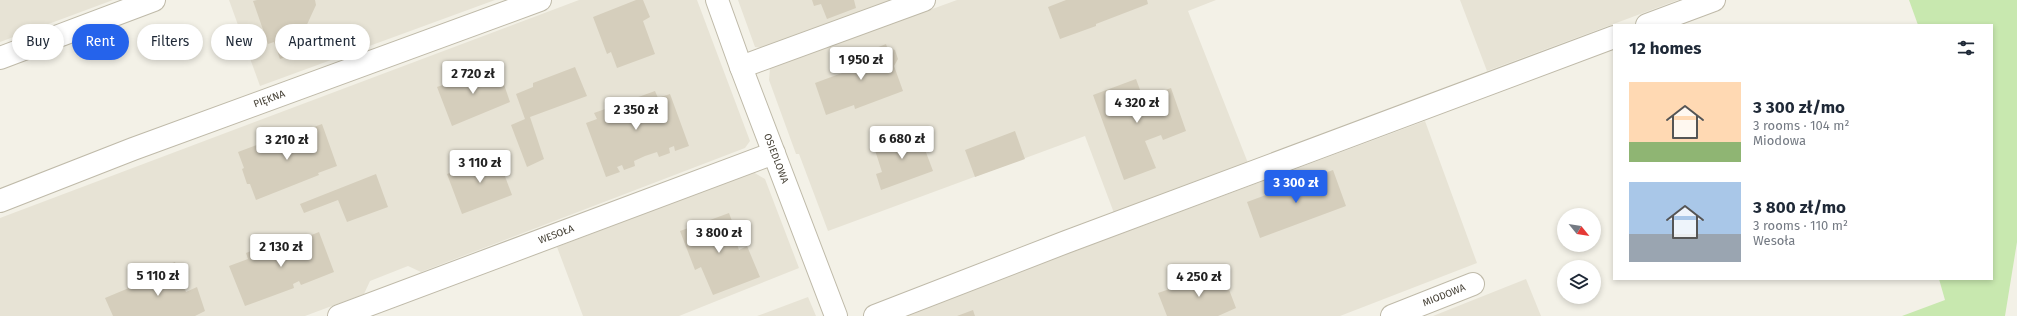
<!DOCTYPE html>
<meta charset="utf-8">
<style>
:root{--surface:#fff;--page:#f6f6f7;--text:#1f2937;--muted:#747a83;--accent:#2563eb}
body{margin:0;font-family:"Fira Sans",sans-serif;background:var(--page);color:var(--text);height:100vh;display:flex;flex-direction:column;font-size:15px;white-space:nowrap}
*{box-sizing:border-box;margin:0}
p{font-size:13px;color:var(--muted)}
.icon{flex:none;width:22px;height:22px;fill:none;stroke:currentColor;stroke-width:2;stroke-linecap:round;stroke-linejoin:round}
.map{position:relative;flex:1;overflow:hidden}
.sheet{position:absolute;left:1613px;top:24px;width:380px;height:256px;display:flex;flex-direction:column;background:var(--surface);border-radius:0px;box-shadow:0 2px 6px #0003}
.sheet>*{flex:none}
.top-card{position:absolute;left:12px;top:24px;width:380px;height:36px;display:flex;gap:8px}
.needle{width:26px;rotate:120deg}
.tools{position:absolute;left:1557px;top:208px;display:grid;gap:8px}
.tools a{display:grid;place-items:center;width:44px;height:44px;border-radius:50%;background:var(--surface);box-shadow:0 2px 6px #0003;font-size:20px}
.price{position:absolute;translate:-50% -34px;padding:0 9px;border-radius:4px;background:#fff;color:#222;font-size:13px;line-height:26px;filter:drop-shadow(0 1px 2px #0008)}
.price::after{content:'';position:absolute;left:50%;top:24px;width:12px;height:9px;margin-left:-6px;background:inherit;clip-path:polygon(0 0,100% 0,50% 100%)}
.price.current{background:var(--accent);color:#fff}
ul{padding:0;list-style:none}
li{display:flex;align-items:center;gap:12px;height:100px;padding:0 16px}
li span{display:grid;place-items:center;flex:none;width:112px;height:80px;border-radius:0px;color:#555}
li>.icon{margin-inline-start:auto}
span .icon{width:48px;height:48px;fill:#fffc;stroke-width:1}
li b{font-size:17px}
h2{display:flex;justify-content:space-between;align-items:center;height:48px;padding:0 16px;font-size:17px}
.chip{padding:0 14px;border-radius:18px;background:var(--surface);box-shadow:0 2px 6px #0003;font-size:14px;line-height:36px}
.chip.current{background:var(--accent);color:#fff}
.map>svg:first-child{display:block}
</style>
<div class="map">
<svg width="2017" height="316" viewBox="0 0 2017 316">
<rect width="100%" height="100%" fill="#f3f1e7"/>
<path fill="#e7e3d5" d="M0,0H113L0,42Z
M229,0H495L260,86Z
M579,0H697L750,141L745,148L421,272L408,266L370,281L364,294L305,316H0V218Z
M738,0H892L765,48L755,47Z
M957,0H1216L1188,11L1248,163L1114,213L1085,136L828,231L799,154H796L769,80L770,68Z
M1460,0H1678L1487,71Z
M1425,121L1477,263L1340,316H899Z
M753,172L765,179L799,268L679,316H583L557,247Z
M1526,279L1541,316H1433Z
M808,297L816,316H757Z"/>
<path fill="#c8e8af" d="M1909,0H2017V242L2005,316H1902L1945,300L1939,279H1992V25H1918Z"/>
<path fill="#d5cebc" d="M257,0H315L316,5L304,31L310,49L280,59L274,42L268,44L253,1Z
M636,0H643L650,17L643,21L655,54L617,68L611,52L607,54L593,17Z
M812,0H854L856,8L827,19L821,4L814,6Z
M1066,0H1147L1148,4L1096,24V26L1060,39L1048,7Z
M886,44L887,47L895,50L898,59L894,66L903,91L855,109L854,105L826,115L815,83L842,73L838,63Z
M498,67L510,102L452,126L437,87L454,81L456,77L457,80L468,76L467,73H469L470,75L479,72L480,74Z
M575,67L587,96L530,117L544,159L527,167L511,125L525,119L516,94L533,87V83Z
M1136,79L1143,98L1171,88L1186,131L1163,140L1161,135L1145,141L1156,168L1124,180L1093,95Z
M655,91L658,98L670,94L689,146L675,151L674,146L669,148L670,153L659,157L657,152L645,156L634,161L635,166L624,170L622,165L617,167L620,172L606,177L586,123L597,119L594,113Z
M322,124L337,166L318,173L319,175L256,200L250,184H247L242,169L244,168L238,152L257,145L259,149L281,141L280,136L302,128L303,131Z
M918,131L933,171L881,190L876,174L882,172L874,147Z
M1015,131L1025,159L975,177L965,150Z
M497,155L512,195L462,214L447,174Z
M1333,170L1346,206L1260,238L1247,202Z
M376,174L388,207L347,222L338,200L304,213L300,204Z
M729,213L738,237L735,238L739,250L747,246L760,277L713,295L701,267L695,270L680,231Z
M319,232L334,272L301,285L299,281L293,284L294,288L245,306L229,266L248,259L246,253L276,241L278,248Z
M175,262L186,292L197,287L205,311L195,316H113L105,298L148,280L146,272Z
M1222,271L1236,308L1218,316H1167L1158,293Z
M973,310L975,316H957Z"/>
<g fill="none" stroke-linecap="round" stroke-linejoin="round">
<g stroke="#bfbaa9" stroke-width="24">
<g id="minor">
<path id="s1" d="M717,0L741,67L836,316"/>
<path d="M1647,25L1714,0"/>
<path d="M0,58L154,0"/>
<path d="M741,67L924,0"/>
<path id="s2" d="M0,201L133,149L540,0"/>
<path id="s3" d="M339,316L774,153"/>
<path d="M875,316L1066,242L1614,37"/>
<path id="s4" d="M1392,316L1473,284"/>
</g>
</g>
<use href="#minor" stroke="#fff" stroke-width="22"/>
</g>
<g text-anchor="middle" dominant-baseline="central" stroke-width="3" stroke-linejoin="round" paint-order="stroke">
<g font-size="10" fill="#464136" stroke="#fff">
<text stroke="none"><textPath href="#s2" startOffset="288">PIĘKNA</textPath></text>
<text stroke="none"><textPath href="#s1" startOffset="169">OSIEDLOWA</textPath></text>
<text stroke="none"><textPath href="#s3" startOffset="232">WESOŁA</textPath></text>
<text stroke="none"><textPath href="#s4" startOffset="56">MIODOWA</textPath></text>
</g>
</g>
</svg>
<div class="tools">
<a><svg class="needle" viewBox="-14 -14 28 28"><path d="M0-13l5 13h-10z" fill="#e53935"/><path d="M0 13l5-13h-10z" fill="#747a83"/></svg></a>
<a><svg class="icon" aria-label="layers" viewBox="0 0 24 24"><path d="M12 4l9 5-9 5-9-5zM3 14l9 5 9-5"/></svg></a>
</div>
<b class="price" style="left:861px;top:81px">1 950 zł</b>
<b class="price" style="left:473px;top:95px">2 720 zł</b>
<b class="price" style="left:1137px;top:124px">4 320 zł</b>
<b class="price" style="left:636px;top:131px">2 350 zł</b>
<b class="price" style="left:902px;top:160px">6 680 zł</b>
<b class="price" style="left:287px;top:161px">3 210 zł</b>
<b class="price" style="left:480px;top:184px">3 110 zł</b>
<b class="price current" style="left:1296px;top:204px">3 300 zł</b>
<b class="price" style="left:719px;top:254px">3 800 zł</b>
<b class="price" style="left:281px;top:268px">2 130 zł</b>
<b class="price" style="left:158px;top:297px">5 110 zł</b>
<b class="price" style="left:1199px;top:298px">4 250 zł</b>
<div class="top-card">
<a class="chip">Buy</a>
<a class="chip current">Rent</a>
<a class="chip">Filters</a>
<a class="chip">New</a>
<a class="chip">Apartment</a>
</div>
<section class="sheet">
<h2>12 homes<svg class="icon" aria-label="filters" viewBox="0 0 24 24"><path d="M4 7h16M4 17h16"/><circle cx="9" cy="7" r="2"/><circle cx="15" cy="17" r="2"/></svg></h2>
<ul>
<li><span style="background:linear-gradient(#ffd9b3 75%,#8fb573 0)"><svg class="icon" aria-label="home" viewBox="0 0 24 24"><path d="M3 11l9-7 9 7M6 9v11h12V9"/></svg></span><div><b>3 300 zł/mo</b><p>3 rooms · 104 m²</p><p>Miodowa</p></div></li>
<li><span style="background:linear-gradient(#a9c7e8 65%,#9aa5b1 0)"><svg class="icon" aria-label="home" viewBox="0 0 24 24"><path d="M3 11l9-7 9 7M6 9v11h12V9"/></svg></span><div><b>3 800 zł/mo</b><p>3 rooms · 110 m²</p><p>Wesoła</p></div></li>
</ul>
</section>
</div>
